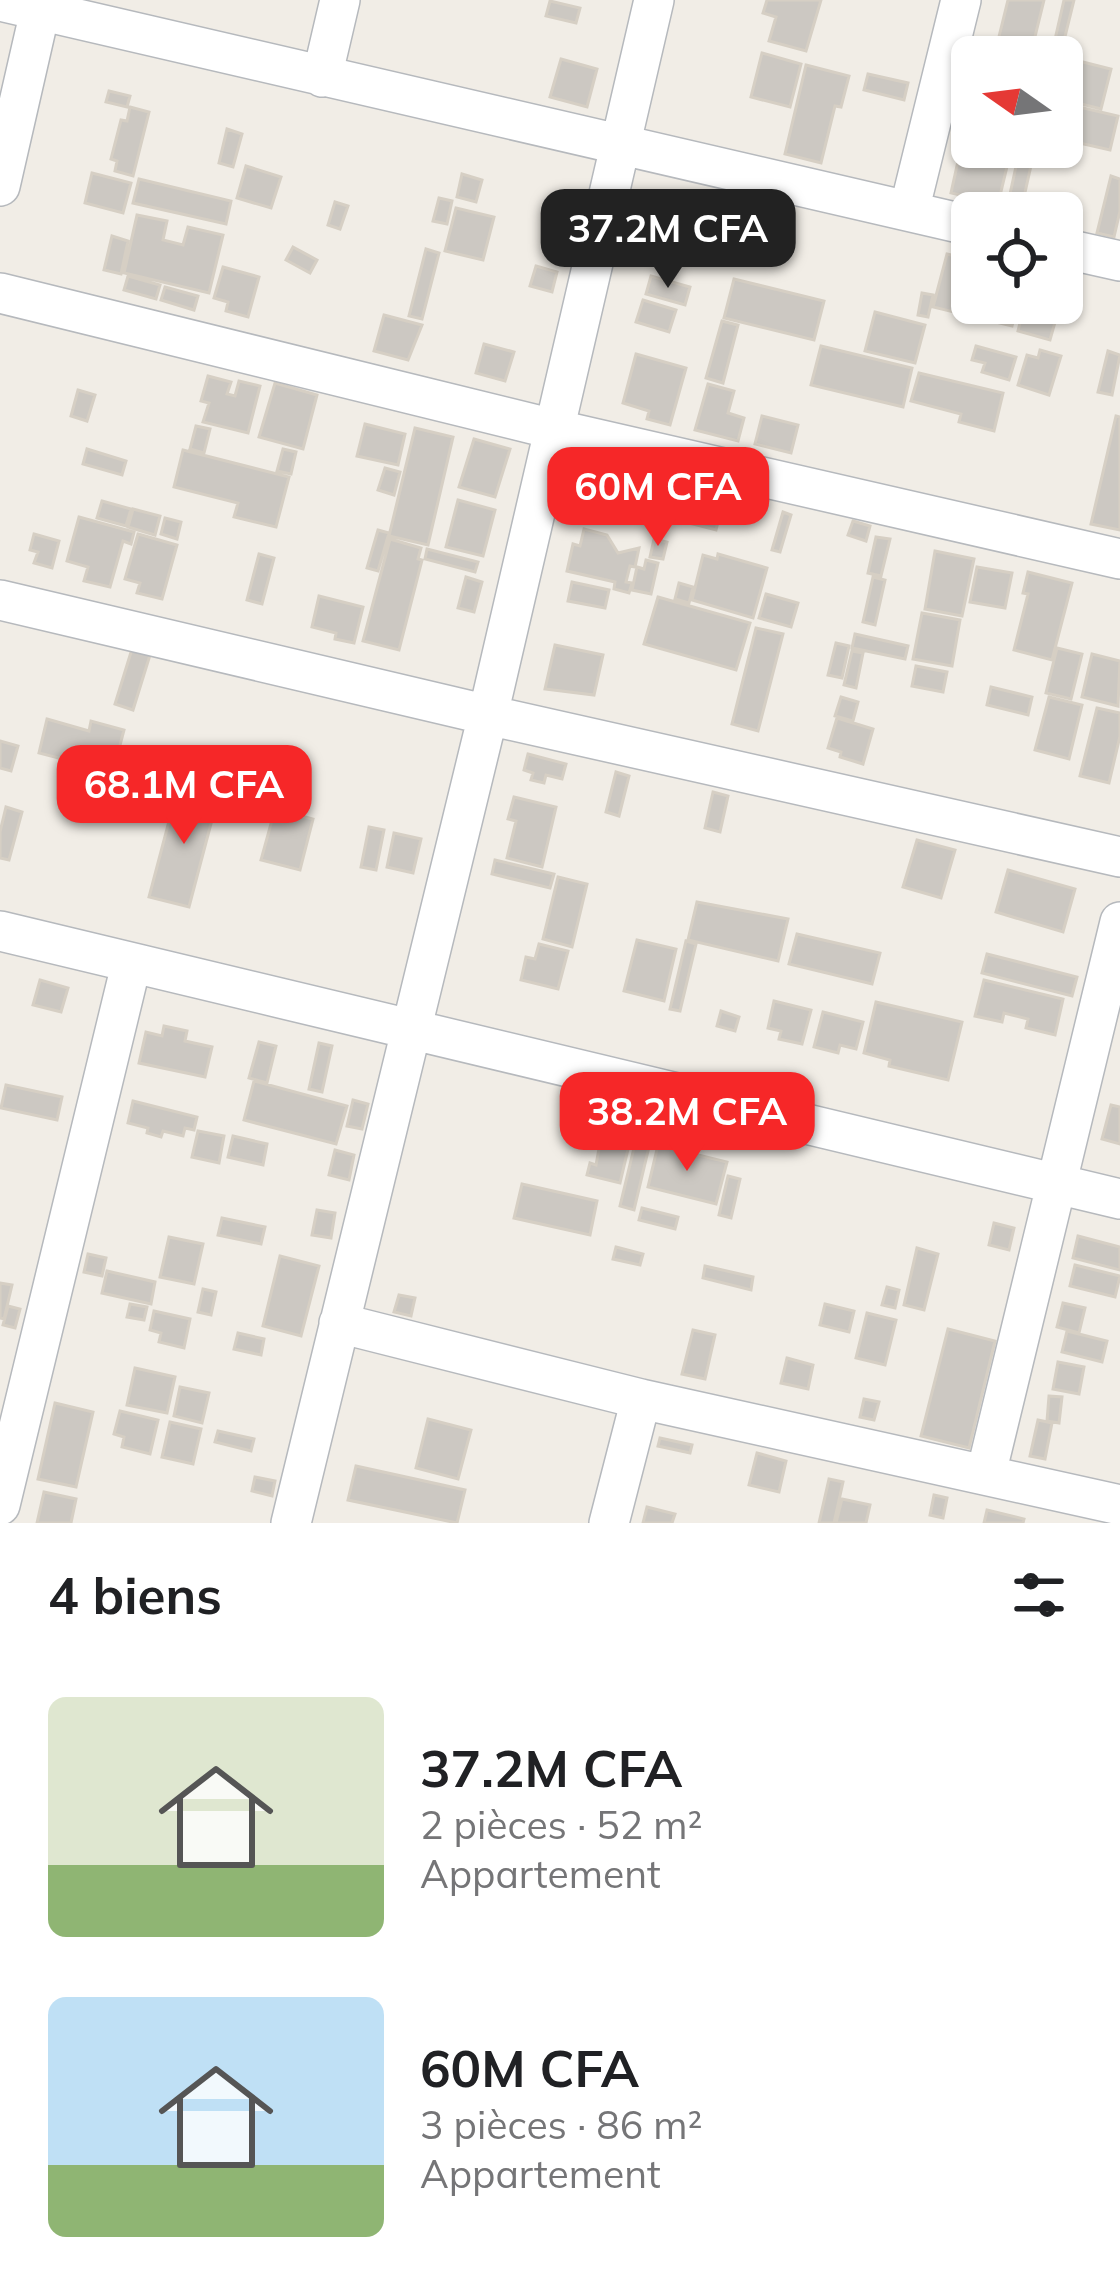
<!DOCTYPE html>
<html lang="fr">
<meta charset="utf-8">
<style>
:root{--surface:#fff;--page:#f6f6f6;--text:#202124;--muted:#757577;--accent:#f62728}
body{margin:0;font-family:Mulish,sans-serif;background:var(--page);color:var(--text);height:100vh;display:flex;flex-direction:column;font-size:45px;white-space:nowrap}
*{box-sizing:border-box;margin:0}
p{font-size:39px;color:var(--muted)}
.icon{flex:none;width:66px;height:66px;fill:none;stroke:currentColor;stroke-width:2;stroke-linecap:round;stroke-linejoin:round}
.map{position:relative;height:1523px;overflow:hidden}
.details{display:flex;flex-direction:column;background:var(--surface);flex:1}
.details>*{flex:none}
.needle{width:78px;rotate:284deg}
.controls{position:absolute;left:951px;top:36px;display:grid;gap:24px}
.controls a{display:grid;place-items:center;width:132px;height:132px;border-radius:18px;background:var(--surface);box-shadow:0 3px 9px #0004;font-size:60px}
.price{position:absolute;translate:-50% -102px;padding:0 27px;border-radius:24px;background:var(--accent);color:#fff;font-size:39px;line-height:78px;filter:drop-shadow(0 3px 6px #0008)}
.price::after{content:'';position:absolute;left:50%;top:72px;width:36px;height:27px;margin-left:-18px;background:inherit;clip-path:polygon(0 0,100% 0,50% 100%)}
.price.selected{background:#222;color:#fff}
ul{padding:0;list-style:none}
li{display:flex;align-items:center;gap:36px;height:300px;padding:0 48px}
li span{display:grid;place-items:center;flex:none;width:336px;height:240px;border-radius:18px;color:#555}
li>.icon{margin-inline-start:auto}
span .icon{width:144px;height:144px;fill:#fffc;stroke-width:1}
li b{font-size:51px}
h2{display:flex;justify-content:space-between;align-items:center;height:144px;padding:0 48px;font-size:51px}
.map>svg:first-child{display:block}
</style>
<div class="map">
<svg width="1120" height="1523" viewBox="0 0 1120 1523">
<rect width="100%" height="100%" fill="#f1ede6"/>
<path fill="#ccc8c2" stroke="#d6cfc4" stroke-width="3" d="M767,0H821L806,51L769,41L776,17L763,13Z
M1008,0H1044L1030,57H994Z
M1064,0H1074L1060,57H1051Z
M550,1L580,8L576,23L546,16Z
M762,53L801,64L790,107L751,97Z
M561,59L597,69L587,107L550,97Z
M1075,60L1111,69L1101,109L1065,100Z
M806,65L849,76L841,107L835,106L821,163L785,154Z
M868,74L908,83L904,100L864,90Z
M109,91L130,96L127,107L106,102Z
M1062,103L1118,116L1110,150L1062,139Z
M130,107L149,112L133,176L115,171L117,161L111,159L121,120L127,121Z
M227,129L242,134L233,167L219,163Z
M962,143L1010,154L998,204L951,193Z
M1020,148L1034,152L1022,206L1008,203Z
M246,166L281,177L271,208L237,198Z
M92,173L131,183L123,213L85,203Z
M462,174L482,180L476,202L457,197Z
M1111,176L1120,179V211L1114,237L1097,233Z
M139,179L231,201L226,224L133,203Z
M439,198L452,201L447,224L433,221Z
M335,202L348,206L340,229L328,225Z
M456,208L494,217L483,260L445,251Z
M137,215L167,221L163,240L183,245L188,227L223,235L209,293L124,273Z
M112,236L128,241L121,274L104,270Z
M293,247L317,260L310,273L286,260Z
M426,249L439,253L422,319L409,316Z
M947,254L972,260V303H1018L1012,326L933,307Z
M536,266L557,272L552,292L530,286Z
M223,267L259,277L248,317L226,311L228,302L214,298Z
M128,276L160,285L156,299L124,290Z
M651,276L690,287L685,305L646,294Z
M734,279L824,301L814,340L724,318Z
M165,287L198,296L194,310L161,300Z
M922,293L933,295L928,317L918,315Z
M643,300L676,310L669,332L636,322Z
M1025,303H1048L1059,308L1050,340L1018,331Z
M875,312L925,325L915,363L865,351Z
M384,315L422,325L408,360L374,351Z
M722,321L738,325L723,383L706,378Z
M484,344L514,352L505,381L476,373Z
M821,346L912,368L903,407L811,385Z
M976,346L1016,357L1009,380L982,372L985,363L972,360Z
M1040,350L1061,356L1049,395L1018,385L1027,355L1038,358Z
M1108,351L1120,355L1112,395L1098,392Z
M636,354L686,368L670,425L647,419L649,411L623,403Z
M919,373L1003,393L994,431L959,422L961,414L911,401Z
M208,376L231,382L227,394L235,396L239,381L260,386L248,433L203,422L209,403L201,401Z
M275,383L317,395L303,449L259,437Z
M708,384L734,391L728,413L744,418L738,441L695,430Z
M78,390L95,395L87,421L71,416Z
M762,416L798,425L791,453L755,444Z
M1116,416L1120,417V530L1091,524Z
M365,424L405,434L398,465L357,456Z
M196,426L210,429L204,453L190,449Z
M415,428L453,437L428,545L389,536Z
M474,439L510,449L495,497L459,487Z
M87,449L126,461L122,475L83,464Z
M283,449L296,452L291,474L277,471Z
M183,450L289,477L276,527L234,517L238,503L174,487Z
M385,468L400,472L394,495L378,490Z
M684,492L723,502L716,530L677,520Z
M458,500L495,510L483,556L446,547Z
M102,501L131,509L126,526L97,518Z
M133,509L160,516L155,535L128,527Z
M783,512L791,515L780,552L772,550Z
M79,517L134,532L131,544L123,541L110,587L84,581L88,567L67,561Z
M165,518L181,522L177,539L161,534Z
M853,521L870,526L866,541L848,535Z
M584,529L607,535L618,553L639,548L635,567L630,566L626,582L632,583L629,593L614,589L615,582L567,571L573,544L580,546Z
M378,530L389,533L378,571L367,568Z
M34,534L59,541L52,568L34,563L38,552L30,550Z
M138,534L177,545L162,599L137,593L140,583L125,579Z
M876,537L890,539L881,576L868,573Z
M390,539L421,548L418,559L422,560L399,650L363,641Z
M654,539L667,542L663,559L650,557Z
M427,549L478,562L475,572L425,559Z
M935,551L974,559L962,616L925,609Z
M259,554L274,558L262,604L247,600Z
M718,554L767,568L753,618L692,600L703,555L717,559Z
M646,560L658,563L651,594L632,590L637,567L644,569Z
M977,567L1012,573L1005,608L970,602Z
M1028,572L1072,583L1052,660L1014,650L1028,594L1023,593Z
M466,577L482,582L474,612L458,608Z
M873,577L885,580L875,625L863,622Z
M572,582L609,590L605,608L568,601Z
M679,583L693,587L689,603L675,599Z
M766,594L798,603L791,627L759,618Z
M319,596L363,607L354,643L335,639L336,633L312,627Z
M658,597L750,623L736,670L644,644Z
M922,613L960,620L952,666L913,659Z
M756,628L783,634L758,731L732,724Z
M855,634L908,646L905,659L852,648Z
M836,643L849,646L842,678L828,675Z
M555,645L603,655L594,695L545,689Z
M1057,648L1082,654L1071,699L1046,693Z
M132,649L150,655L133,710L115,704Z
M852,651L863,653L856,688L844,685Z
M1092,654L1120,661L1118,706L1082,697Z
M916,666L947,672L943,692L912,686Z
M991,687L1032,697L1028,715L987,705Z
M841,697L858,702L853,721L835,716Z
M1049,697L1082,705L1069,759L1035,750Z
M1097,708L1120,713V736L1109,783L1080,776Z
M837,718L873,729L863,764L840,757L841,752L828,748Z
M47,719L89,731L91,721L124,730L113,772L39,753Z
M0,741L18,746L11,771L0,768Z
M528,754L566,764L562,779L546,775L544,783L531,780L533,773L524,770Z
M616,772L629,776L619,816L606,812Z
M178,787L218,797L189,907L149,897Z
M713,792L728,796L720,832L705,828Z
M514,797L556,807L542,867L507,858L516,821L508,819Z
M6,807L22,812L9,860L0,858V832Z
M275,809L313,819L300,870L261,860Z
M369,827L384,830L376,870L361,867Z
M394,833L421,839L413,873L387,867Z
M917,840L955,850L941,898L903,887Z
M495,860L554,874L550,888L492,874Z
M1008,870L1075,889L1063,932L996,912Z
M558,877L587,884L572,947L543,939Z
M697,902L788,919L778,961L688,940Z
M797,934L880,953L872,984L789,964Z
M637,940L676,949L664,1001L624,991Z
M686,941L696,944L680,1011L670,1009Z
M539,944L568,951L558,989L521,980L526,957L535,959Z
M987,954L1077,977L1072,996L982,973Z
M40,980L68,988L61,1012L33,1005Z
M984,980L1063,999L1055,1035L1026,1028L1028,1019L1004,1013L1002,1022L975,1016Z
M774,1001L811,1010L802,1044L779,1039L781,1031L768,1028Z
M876,1002L962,1022L948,1080L889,1066L890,1060L864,1053Z
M721,1011L739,1017L735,1031L717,1026Z
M823,1012L863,1022L856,1049L840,1045L838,1053L814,1047Z
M164,1026L187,1031L185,1041L212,1047L205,1077L139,1063L146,1032L162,1036Z
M259,1042L276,1046L267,1083L249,1078Z
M319,1043L332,1046L322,1092L309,1089Z
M254,1081L347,1106L336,1144L244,1120Z
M6,1085L62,1097L57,1120L1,1108Z
M594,1089L641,1101L636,1121L589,1109Z
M353,1100L368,1104L362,1129L347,1126Z
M133,1101L197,1117L194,1130L185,1128L183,1136L163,1131L161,1137L147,1133L148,1128L128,1123Z
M1111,1105L1120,1107V1144L1102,1139Z
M605,1117L634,1124L620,1183L587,1175L590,1163L596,1165L600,1143L595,1142Z
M639,1127L653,1130L634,1210L620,1206Z
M198,1131L224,1136L219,1163L192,1157Z
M233,1136L267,1144L263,1165L228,1157Z
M658,1145L727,1162L716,1204L648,1187Z
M335,1150L354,1155L349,1180L329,1175Z
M728,1176L740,1179L731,1218L719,1215Z
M522,1184L597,1201L590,1235L514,1218Z
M642,1208L678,1217L675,1229L639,1220Z
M317,1210L335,1213L331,1238L312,1235Z
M222,1218L265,1227L261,1244L218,1235Z
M994,1223L1014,1228L1009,1250L989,1245Z
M1078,1236L1120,1247V1270L1073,1258Z
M169,1237L203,1244L194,1284L160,1277Z
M616,1247L643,1254L640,1265L613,1259Z
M917,1248L938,1254L924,1310L904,1305Z
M88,1254L106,1258L102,1276L84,1272Z
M280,1256L319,1266L301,1336L263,1326Z
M1075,1265L1120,1276L1115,1297L1070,1286Z
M705,1266L753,1277L751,1290L703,1278Z
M107,1271L155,1282L151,1304L102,1293Z
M0,1283L12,1285L4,1319L0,1318Z
M887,1287L899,1290L895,1308L882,1305Z
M203,1289L216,1292L211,1315L198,1312Z
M399,1295L415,1298L411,1316L394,1312Z
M1063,1303L1085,1308L1079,1333L1057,1327Z
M130,1304L147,1307L144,1320L127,1317Z
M825,1304L854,1311L849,1332L820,1325Z
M8,1306L20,1309L15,1328L3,1325Z
M154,1311L190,1319L184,1348L159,1342L161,1333L150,1330Z
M867,1313L896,1320L885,1365L856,1358Z
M948,1329L995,1341L969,1448L921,1436Z
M693,1330L715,1335L705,1379L682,1374Z
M1067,1331L1107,1341L1102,1362L1062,1352Z
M238,1333L264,1339L261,1355L234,1349Z
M787,1358L813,1365L808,1389L781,1383Z
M1058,1362L1084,1367L1079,1394L1053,1389Z
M135,1368L175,1377L167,1413L127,1405Z
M180,1387L209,1393L202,1423L174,1416Z
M1049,1396L1062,1397L1059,1423L1047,1421Z
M864,1399L879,1402L874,1420L860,1417Z
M55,1403L93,1412L76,1487L38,1479Z
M120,1411L158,1420L150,1454L122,1447L124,1437L114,1434Z
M428,1419L471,1430L458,1479L416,1468Z
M1038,1420L1052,1423L1045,1459L1030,1456Z
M170,1422L201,1429L193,1464L162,1457Z
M218,1431L254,1439L251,1451L215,1442Z
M660,1438L692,1445L690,1453L658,1446Z
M757,1453L786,1461L779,1492L749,1485Z
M356,1466L465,1490L457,1523L348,1500Z
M255,1477L275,1481L272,1496L252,1491Z
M829,1479L843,1482L834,1523H819Z
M44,1492L76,1499L71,1523H37Z
M934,1495L947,1498L943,1518L930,1515Z
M842,1499L870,1505L866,1523H836Z
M647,1507L675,1514L672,1523H643Z
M987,1510L1024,1519L1023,1523H984Z"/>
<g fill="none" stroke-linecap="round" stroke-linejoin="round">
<g stroke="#b6b9bd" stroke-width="42">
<path id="minor" d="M0,1L972,226
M322,77L340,0
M0,186L40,11
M909,211L961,0
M1062,248L1120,261
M0,293L553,429L1120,559
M0,600L488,715L1120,857
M0,931L1120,1199
M339,1323L641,1399L1120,1505
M986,1474L1120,922
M0,1505L131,965
M291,1523L488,715L654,0
M609,1523L641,1399"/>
</g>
<use href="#minor" stroke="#fff" stroke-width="39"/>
</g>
</svg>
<div class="controls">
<a><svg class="needle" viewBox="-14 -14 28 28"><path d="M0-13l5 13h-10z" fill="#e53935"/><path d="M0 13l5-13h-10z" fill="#757577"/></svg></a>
<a><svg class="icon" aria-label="locate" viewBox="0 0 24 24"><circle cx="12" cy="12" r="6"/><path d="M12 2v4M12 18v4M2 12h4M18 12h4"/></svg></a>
</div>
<b class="price selected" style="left:668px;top:291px">37.2M CFA</b>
<b class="price" style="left:658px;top:549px">60M CFA</b>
<b class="price" style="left:184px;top:847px">68.1M CFA</b>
<b class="price" style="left:687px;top:1174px">38.2M CFA</b>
</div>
<section class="details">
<h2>4 biens<svg class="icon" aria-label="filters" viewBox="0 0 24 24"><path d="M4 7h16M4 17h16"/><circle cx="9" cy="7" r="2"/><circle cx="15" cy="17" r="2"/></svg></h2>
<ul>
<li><span style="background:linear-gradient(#dfe7d0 70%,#8fb573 0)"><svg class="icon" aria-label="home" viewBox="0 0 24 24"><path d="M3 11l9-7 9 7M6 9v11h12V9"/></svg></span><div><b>37.2M CFA</b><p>2 pièces · 52 m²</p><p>Appartement</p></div></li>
<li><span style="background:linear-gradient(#bfe0f5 70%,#8fb573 0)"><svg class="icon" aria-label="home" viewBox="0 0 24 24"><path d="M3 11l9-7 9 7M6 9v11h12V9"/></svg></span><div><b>60M CFA</b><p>3 pièces · 86 m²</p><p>Appartement</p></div></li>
</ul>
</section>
